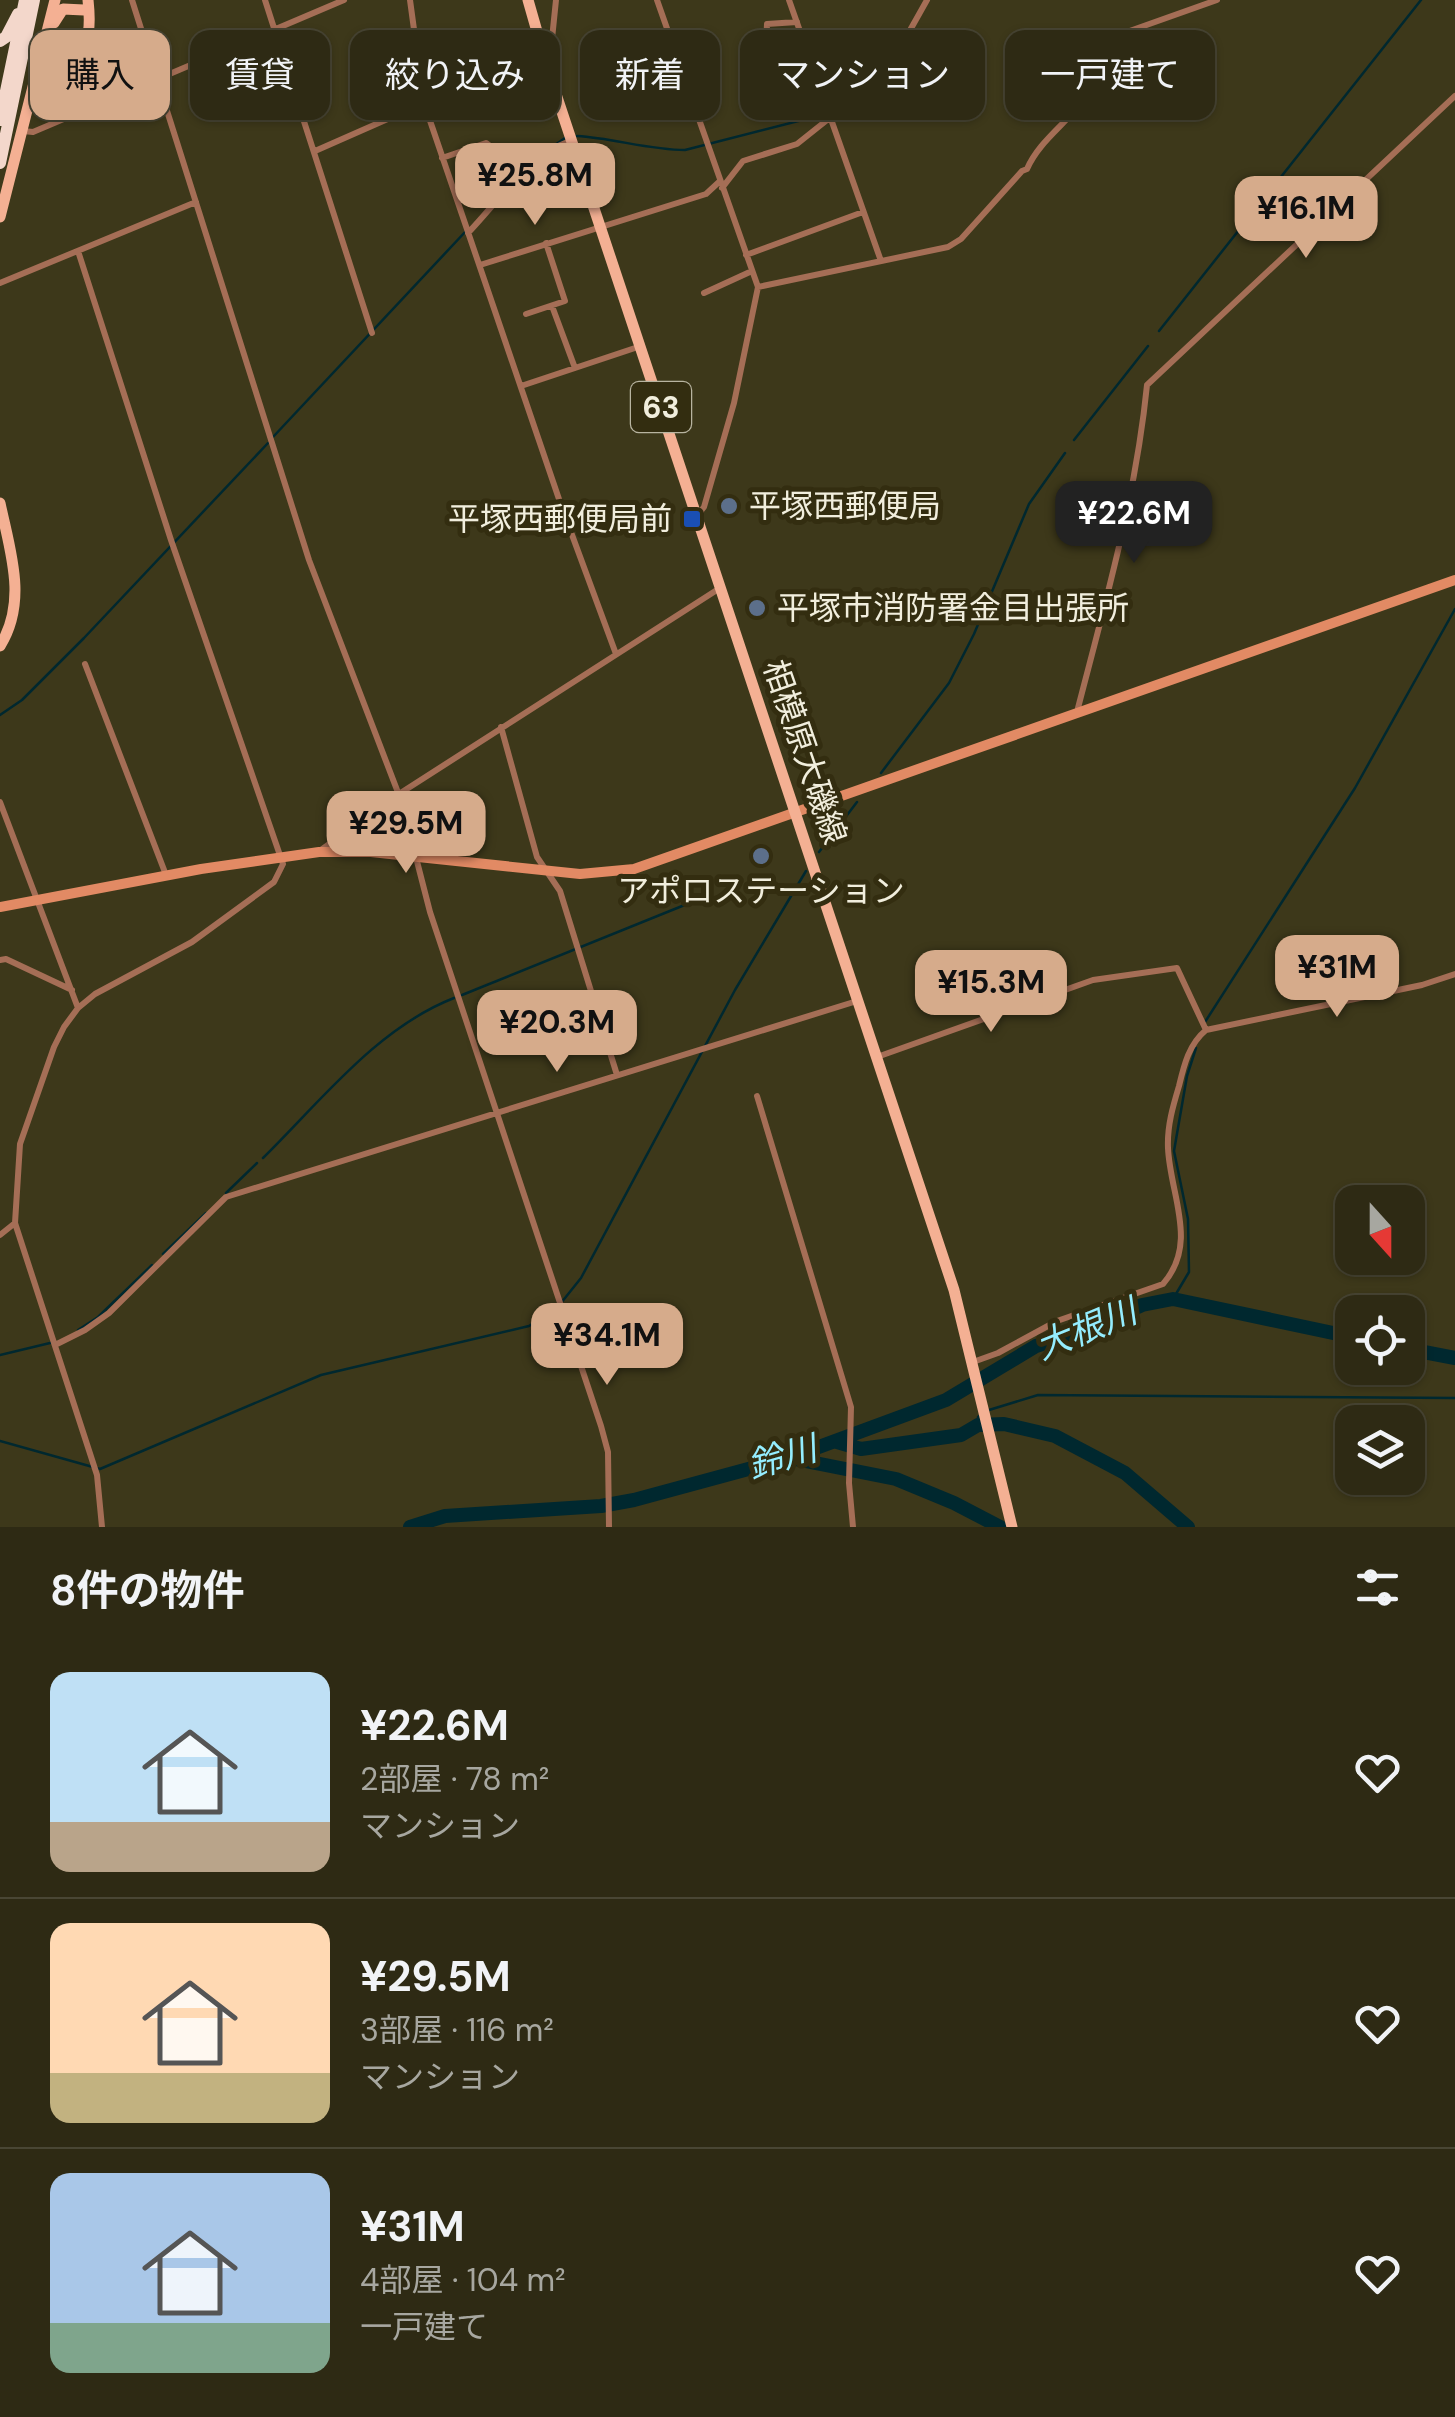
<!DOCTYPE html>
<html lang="ja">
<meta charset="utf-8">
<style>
:root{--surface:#2e2a14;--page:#3a3622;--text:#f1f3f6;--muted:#a7a7a0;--line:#494634;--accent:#d6ab8b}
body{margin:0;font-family:"DM Sans","Noto Sans JP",sans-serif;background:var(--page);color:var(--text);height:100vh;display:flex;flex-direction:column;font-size:38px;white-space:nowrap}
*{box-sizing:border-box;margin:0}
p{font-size:32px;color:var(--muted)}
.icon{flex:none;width:55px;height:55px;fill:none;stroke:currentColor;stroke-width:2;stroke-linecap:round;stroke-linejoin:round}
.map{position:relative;height:1527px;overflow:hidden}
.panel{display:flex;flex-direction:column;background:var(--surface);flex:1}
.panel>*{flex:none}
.top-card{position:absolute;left:30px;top:30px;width:1395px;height:90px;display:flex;gap:20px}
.needle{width:65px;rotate:159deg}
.tools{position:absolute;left:1335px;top:1185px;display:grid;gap:20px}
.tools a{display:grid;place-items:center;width:90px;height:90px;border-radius:20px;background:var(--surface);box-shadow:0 2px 8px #0004,0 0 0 2px var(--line);font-size:50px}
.price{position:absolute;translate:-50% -85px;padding:0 22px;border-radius:20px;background:var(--accent);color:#111;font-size:32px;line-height:65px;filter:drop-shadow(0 2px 5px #0008)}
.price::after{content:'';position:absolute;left:50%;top:60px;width:30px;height:22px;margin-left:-15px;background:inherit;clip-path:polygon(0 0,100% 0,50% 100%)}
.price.on{background:#222;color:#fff}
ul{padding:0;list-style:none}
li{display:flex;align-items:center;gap:30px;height:250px;padding:0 50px}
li+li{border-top:2px solid var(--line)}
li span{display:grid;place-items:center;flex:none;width:280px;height:200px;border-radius:20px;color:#555}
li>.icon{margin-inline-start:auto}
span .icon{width:120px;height:120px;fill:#fffc;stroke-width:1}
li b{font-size:42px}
h2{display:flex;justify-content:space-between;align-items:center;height:120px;padding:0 50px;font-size:42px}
.tag{padding:0 35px;border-radius:20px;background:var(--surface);box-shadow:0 2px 8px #0004,0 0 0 2px var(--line);font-size:35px;line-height:90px}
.tag.on{background:var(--accent);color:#111}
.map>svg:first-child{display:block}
</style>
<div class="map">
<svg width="1455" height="1527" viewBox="0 0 1455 1527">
<rect width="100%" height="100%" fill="#3d381a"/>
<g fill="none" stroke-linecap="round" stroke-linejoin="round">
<path stroke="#00282f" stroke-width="2.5" d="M832,111L872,80
M577,136C613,138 649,150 685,150L822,115
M529,163L565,138
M1159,331L1421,0
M273,437L466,231
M1074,440L1148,346
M0,715L22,700L84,638L268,443
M881,773L949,683L974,634L1029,504L1065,453
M819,852L857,802
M462,995L697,900
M1205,1022L1355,788L1455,609
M263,1158C321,1101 377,1028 454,998
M226,1193L257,1163
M163,1254L206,1213
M1173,1299L1189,1272L1188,1219L1174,1151L1187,1076L1196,1048
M78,1330L98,1317L152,1265
M0,1355L50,1343
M989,1410L1038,1395L1455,1398
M978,1425V1417L982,1414
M0,1441L100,1469L321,1375L529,1326L557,1308L581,1278L735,990L806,871"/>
<path stroke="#00282f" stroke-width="14" d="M1408,1349L1455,1358
M837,1442L861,1449L961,1435L978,1425L1004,1424L1055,1436L1125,1473L1188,1527
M790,1458L896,1479L954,1503L1000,1527
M410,1527L445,1516L601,1506L634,1500L789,1458L946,1400L1036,1346L1091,1328L1142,1305L1173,1299L1352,1337"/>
<path stroke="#a56e56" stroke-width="6" d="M132,0L309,560L402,803L430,912L601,1426L608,1452L609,1527
M265,0L372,333
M410,0L424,103L561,505L616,654
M657,0L758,287L734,403L704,507L697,516
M789,0L881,261
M797,22L767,24L765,68L775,85L788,79L790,70L813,69
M549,68L556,0
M23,131L33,132L344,0
M315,151L424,103
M442,158L486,143L490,146L507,193
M722,188L743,161L797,144L886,73L927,0
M468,233C497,203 529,155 570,141
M78,251L171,540L283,864L274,882L192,942L95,994L78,1008L64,1027L54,1047L20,1144L15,1223L97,1475L102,1527
M746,255L863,212
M480,265L706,194L719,182
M0,283L196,202
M758,287L948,247L961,239L1022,171L1027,169C1040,139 1070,122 1087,94C1099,74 1102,45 1124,33L1217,0
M704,293L752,271
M552,306L575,368
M526,314L565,301L546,243
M521,386L638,347
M85,664L166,875
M1080,713L1078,708C1106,600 1136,495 1147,385L1455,96
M501,727L537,857L560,891L617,1075
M0,802L78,1008
M321,850L399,794L720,588
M0,960L6,959L72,990
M877,1057L1093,980L1177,968L1206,1030
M757,1096L851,1407L849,1483L853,1527
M0,1235L15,1223
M55,1345L85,1330L109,1313L226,1197L857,1001
M973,1362L998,1353L1057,1321L1163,1284C1199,1243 1170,1195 1168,1148C1167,1126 1173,1106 1179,1086C1184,1065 1189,1044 1206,1030L1422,985L1455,974"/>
<path stroke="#e28a64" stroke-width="10" d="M0,907L201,869L319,852H371L580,874L634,869L1455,580"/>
<path stroke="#f4b093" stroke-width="11" d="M528,0L548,70L954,1290L1012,1527
M54,23L63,9L84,10
M39,71C65,33 96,72 88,0
M0,217L55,0
M0,503C10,551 28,601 0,646"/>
<path stroke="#f3d7cb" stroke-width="12" d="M0,41L6,37L18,14
M0,120L25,0
M0,163L34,0"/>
</g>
<g fill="#5c6f8a" stroke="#332d10" stroke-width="4">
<circle cx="729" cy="506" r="10"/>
<circle cx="757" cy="608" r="10"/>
<circle cx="761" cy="856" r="10"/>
</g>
<rect fill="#1a4fb4" stroke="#332d10" stroke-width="4" x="682" y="509" width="20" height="20" rx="5"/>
<g text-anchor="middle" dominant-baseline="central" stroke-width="10" stroke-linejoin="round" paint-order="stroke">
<rect fill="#332d10" stroke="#b8b4a0" stroke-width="2.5" x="631" y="382" width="60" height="50" rx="8"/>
<g font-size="30" font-weight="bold" fill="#f1eedd">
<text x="661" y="407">63</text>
</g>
<g font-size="32" fill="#f1eedd" stroke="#332d10" text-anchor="start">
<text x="749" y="506">平塚西郵便局</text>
<text x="672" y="519" text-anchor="end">平塚西郵便局前</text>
<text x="777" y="608">平塚市消防署金目出張所</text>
<text x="761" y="891" text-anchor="middle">アポロステーション</text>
</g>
<g font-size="32" fill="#f1eedd" stroke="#332d10">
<text transform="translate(805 752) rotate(71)">相模原大磯線</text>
</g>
<g font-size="35" font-style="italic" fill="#94edfe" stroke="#332d10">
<text transform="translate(1086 1329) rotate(-22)">大根川</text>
<text transform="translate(782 1457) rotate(-16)">鈴川</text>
</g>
</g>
</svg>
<div class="tools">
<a><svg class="needle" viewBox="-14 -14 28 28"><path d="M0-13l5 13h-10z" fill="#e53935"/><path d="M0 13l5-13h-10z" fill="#a7a7a0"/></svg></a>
<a><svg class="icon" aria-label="locate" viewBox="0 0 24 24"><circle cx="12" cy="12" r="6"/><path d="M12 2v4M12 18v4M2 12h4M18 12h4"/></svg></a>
<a><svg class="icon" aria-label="layers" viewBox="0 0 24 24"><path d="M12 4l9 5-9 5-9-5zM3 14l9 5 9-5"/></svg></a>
</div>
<b class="price" style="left:535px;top:228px">¥25.8M</b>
<b class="price" style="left:1306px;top:261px">¥16.1M</b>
<b class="price on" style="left:1134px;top:566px">¥22.6M</b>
<b class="price" style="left:406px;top:876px">¥29.5M</b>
<b class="price" style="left:1337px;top:1020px">¥31M</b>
<b class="price" style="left:991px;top:1035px">¥15.3M</b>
<b class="price" style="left:557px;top:1075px">¥20.3M</b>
<b class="price" style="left:607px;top:1388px">¥34.1M</b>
<div class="top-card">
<a class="tag on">購入</a>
<a class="tag">賃貸</a>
<a class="tag">絞り込み</a>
<a class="tag">新着</a>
<a class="tag">マンション</a>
<a class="tag">一戸建て</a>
</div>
</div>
<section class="panel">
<h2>8件の物件<svg class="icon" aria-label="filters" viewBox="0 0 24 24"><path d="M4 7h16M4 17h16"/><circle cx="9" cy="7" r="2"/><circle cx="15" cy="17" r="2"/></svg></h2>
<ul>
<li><span style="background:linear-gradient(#bfe0f5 75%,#b9a48a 0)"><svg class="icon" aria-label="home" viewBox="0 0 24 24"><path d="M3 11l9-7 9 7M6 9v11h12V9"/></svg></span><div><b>¥22.6M</b><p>2部屋 · 78 m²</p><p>マンション</p></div><svg class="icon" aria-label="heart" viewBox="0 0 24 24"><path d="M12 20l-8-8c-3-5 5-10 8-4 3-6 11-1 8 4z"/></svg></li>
<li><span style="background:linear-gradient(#ffd9b3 75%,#c2b280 0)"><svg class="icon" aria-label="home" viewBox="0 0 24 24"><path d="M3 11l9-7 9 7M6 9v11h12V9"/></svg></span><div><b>¥29.5M</b><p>3部屋 · 116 m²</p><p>マンション</p></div><svg class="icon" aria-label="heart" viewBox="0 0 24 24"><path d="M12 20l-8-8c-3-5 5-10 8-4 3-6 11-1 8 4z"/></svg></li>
<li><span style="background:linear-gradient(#a9c7e8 75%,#7fa58c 0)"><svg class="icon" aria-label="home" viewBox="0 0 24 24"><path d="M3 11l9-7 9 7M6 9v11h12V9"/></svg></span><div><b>¥31M</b><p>4部屋 · 104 m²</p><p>一戸建て</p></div><svg class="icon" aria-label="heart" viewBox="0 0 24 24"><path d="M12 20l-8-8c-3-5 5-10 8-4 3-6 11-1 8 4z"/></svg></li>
</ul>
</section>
